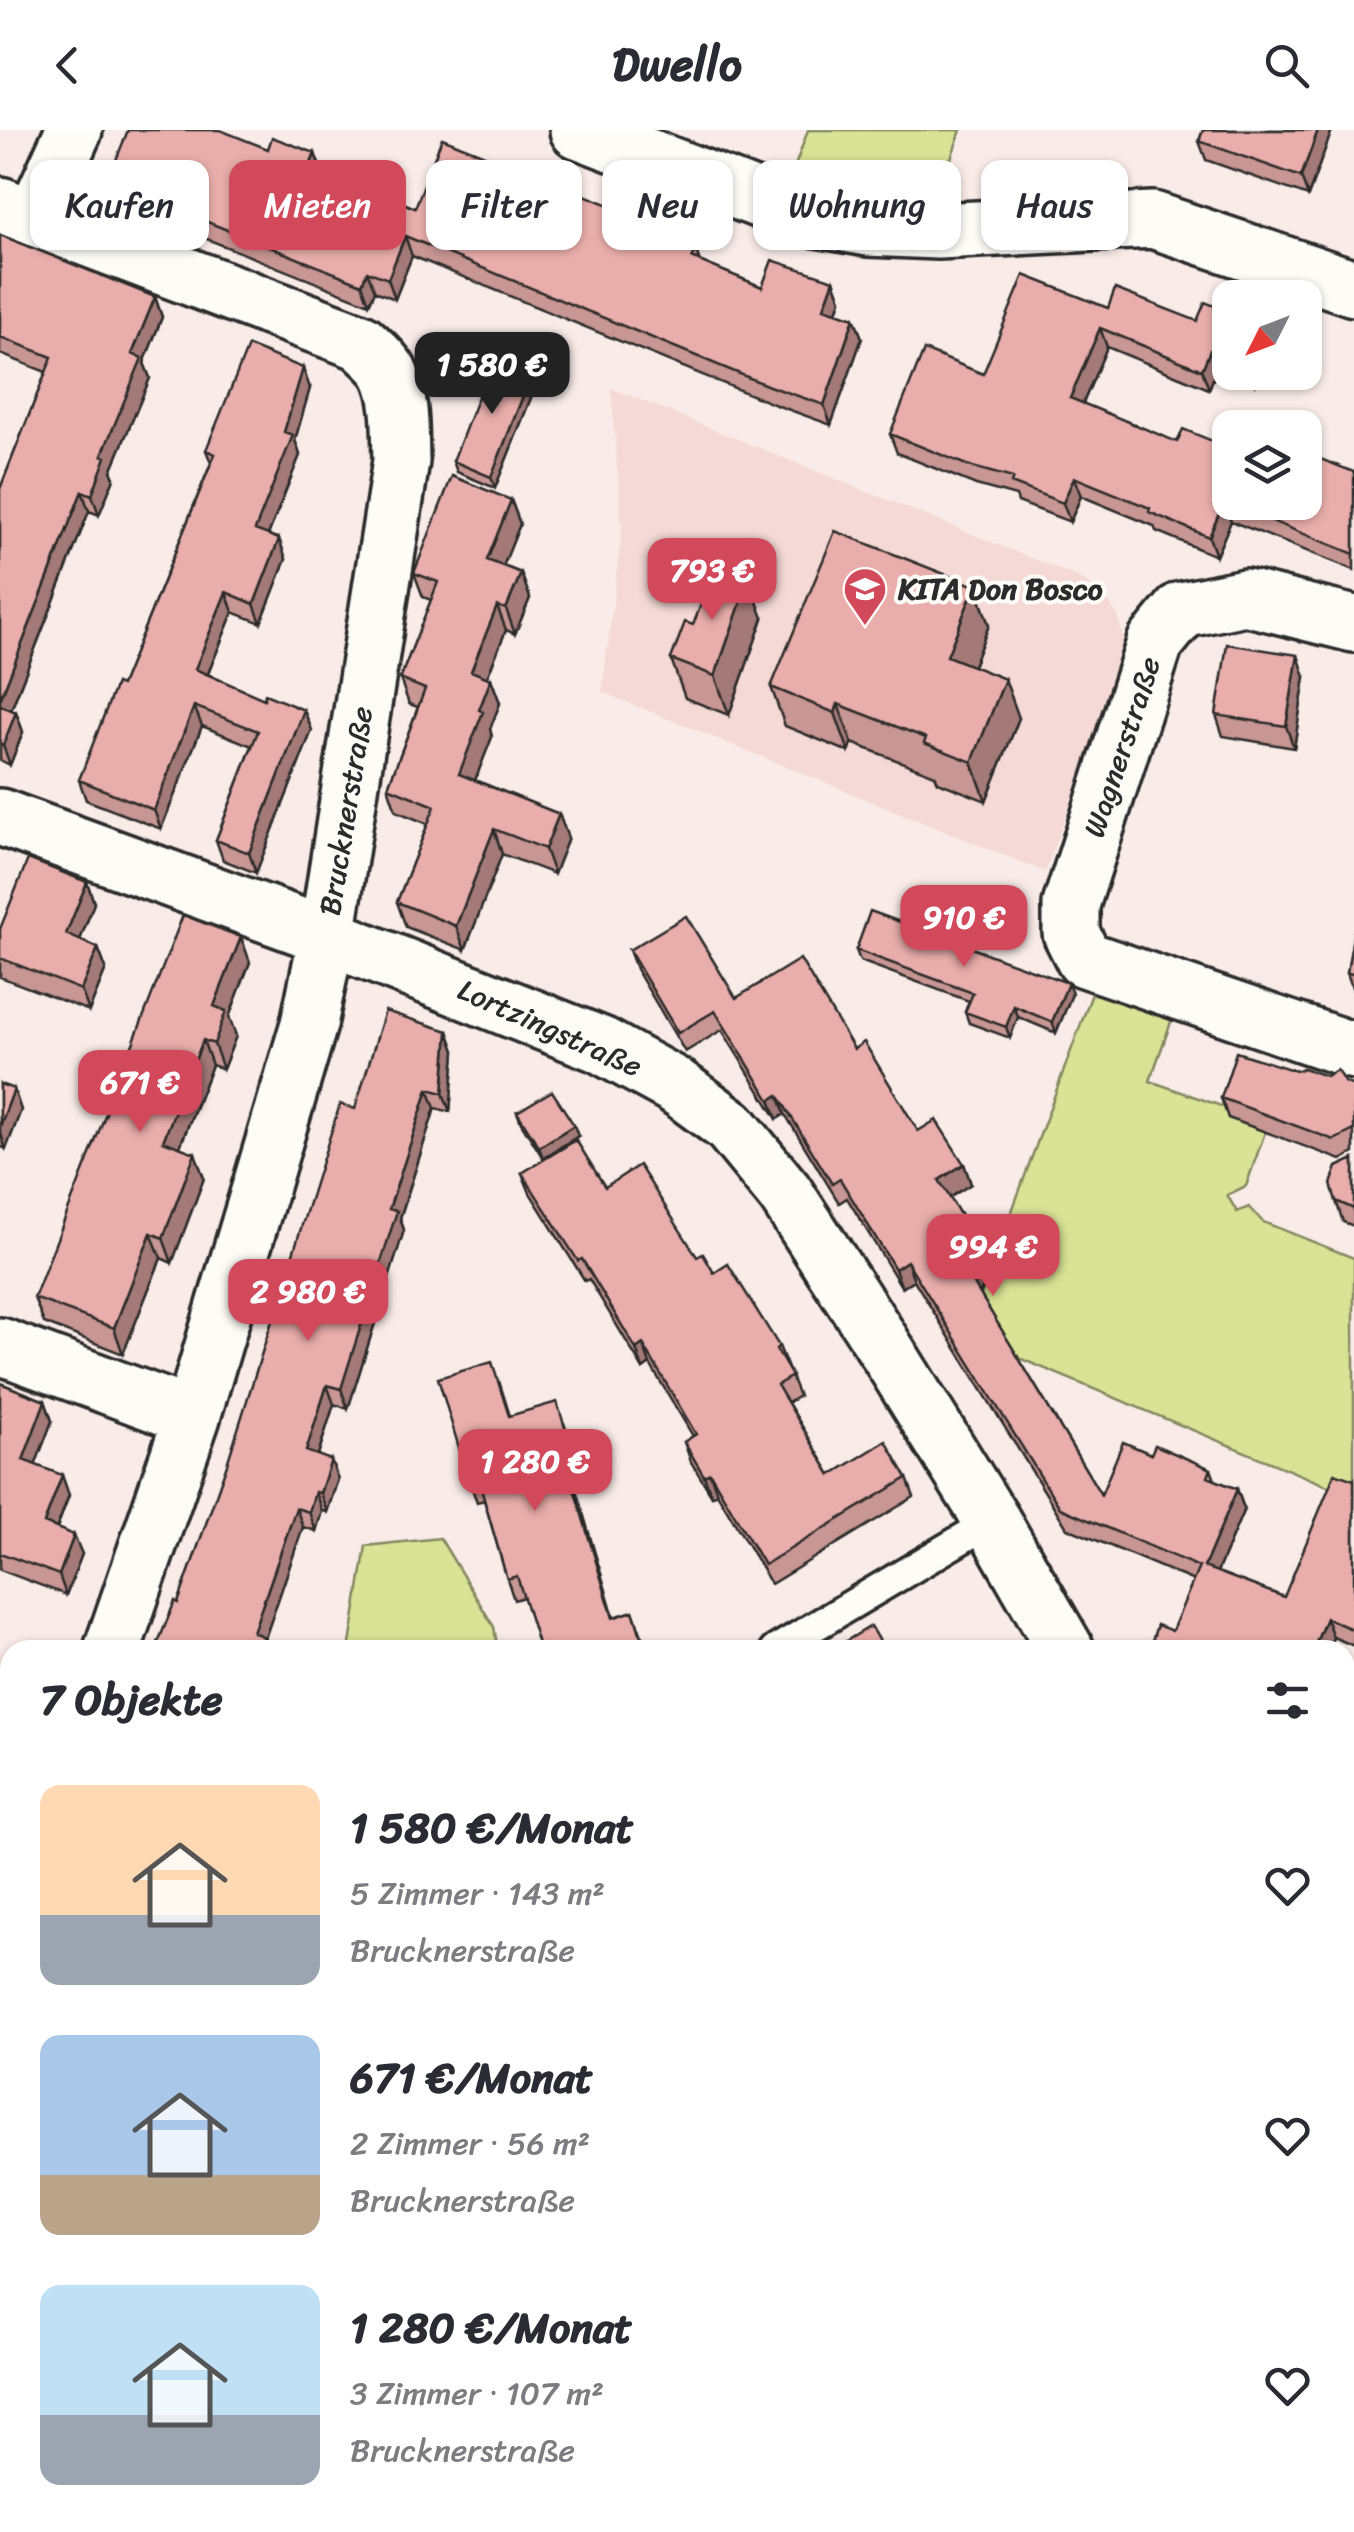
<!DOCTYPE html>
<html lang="de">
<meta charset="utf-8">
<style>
:root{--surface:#fff;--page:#f2f2f3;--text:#2b2b33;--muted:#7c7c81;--accent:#d1495b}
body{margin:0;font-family:Sriracha,sans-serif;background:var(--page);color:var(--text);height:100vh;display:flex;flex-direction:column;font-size:38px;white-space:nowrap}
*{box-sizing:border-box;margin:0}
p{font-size:32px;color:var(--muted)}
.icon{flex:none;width:55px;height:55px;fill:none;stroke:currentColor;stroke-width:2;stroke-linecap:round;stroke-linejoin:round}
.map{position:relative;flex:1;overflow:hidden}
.drawer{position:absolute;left:0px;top:1510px;width:1355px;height:892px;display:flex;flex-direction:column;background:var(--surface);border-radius:30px 30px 0 0;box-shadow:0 2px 8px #0004}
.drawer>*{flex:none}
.guide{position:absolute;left:30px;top:30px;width:1295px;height:90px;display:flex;gap:20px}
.needle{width:65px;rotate:228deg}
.fabs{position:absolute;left:1212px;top:150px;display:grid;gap:20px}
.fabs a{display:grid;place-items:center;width:110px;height:110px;border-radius:20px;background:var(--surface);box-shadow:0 2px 8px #0004;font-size:50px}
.price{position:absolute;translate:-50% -85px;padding:0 22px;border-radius:20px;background:var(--accent);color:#fff;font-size:32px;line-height:65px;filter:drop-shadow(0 2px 5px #0008)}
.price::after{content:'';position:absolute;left:50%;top:60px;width:30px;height:22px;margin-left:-15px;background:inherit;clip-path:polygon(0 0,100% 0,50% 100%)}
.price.selected{background:#222;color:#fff}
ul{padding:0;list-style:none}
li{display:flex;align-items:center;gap:30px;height:250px;padding:0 40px}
li span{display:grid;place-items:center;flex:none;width:280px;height:200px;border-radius:20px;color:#555}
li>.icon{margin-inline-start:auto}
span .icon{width:120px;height:120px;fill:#fffc;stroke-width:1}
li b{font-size:42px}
h2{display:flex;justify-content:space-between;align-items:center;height:120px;padding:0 40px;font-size:42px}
.chip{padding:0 35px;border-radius:20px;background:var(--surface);box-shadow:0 2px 8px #0004;font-size:35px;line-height:90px}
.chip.selected{background:var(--accent);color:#fff}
header{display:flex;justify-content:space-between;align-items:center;height:130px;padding:0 40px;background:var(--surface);font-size:45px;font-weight:700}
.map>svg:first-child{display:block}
</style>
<header><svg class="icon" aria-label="back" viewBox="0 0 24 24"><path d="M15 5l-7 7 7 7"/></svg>Dwello<svg class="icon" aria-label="search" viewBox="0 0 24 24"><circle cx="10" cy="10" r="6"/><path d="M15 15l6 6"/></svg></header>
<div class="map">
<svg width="1354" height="2402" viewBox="0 0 1354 2402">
<rect width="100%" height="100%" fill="#f9ece8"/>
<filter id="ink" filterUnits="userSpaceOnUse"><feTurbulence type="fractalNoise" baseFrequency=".01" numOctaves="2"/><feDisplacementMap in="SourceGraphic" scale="20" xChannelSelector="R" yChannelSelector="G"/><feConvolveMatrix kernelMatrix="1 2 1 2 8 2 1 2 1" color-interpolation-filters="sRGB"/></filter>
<g filter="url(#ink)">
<path fill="#f4d9d6" d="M611,258L1078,447L1102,463L1118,486L1123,509L1119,538L1045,742L602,562L622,400Z"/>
<path fill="#d8e395" stroke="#828760" stroke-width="2.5" d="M808,0H961L931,85L795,36Z
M1097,850L1176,878L1150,951L1230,979L1228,988L1246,994H1268L1246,1056L1227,1065L1237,1082L1249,1077L1263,1092L1354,1128V1367L966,1206Z
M440,1408L494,1497L498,1520H349L366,1416Z
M10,2234V2392L589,2393L587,2402H0V2235Z"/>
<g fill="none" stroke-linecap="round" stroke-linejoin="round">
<g stroke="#2b2b2b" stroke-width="35">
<path id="service" d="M775,1520L992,1391"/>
</g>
<g stroke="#2b2b2b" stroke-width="62">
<path id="minor" d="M578,0L805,87L868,98L938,101L1153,90L1354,158
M0,75L361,212C370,221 383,231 389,242C402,268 400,302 401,331L327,806L309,894L192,1287L112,1520
M35,86L74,0
M1354,494L1245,467L1182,480L1155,513L1071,775V803L1084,829L1354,921
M0,687L327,806L601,915L676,956L730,996L785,1063L873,1199L992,1391L1066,1520
M0,1216L192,1287
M1345,1663L1354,1657
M0,1825L10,1799
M1345,1887L1354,1902
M0,1998L10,1997
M1067,2392L1068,2402"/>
</g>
<use href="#service" stroke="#fdfcf7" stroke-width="28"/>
<use href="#minor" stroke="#fdfcf7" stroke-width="55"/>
</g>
<path fill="#c89693" stroke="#2b2b2b" stroke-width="2.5" d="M1203,0H1332L1308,66L1206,30L1199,11Z
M112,40H322L415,78L637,86L641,97L696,120L700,132L762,157L834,150L841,170L837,182L854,188L862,208L831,295L776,275L412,126L395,169L375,161L369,174L157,89L150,72L120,60Z
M0,105L155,167L162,187L144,233L150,248L111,341L114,348L99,385L89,381L11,580L16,582L23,602L10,635L0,630V359L46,242L0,224Z
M1108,178L1197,191L1230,182V242H1261L1256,254L1217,239L1209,259L1107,217L1083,273L1230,372L1354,342V440L1231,391L1216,426L1156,401L1154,396L1081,366L1070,392L1018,372L1016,366L976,355L897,323L890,304L983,244Z
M536,255L495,358L457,342L453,331Z
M310,258L295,310L300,325L268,405L279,409L286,429L261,493L233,482L208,544L312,600L256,743L223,730L216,710L252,616L202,596L161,699L86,670L79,650L121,556L211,333L206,320Z
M511,370L520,394L503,436L521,443L530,468L515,504L506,500L487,547L491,549L500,573L490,599L492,607L475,650L559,684L568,708L554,744L502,724L465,820L406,797L397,772L428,694L396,681L388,657L418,577L409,574L400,549L431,470L423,467L414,443Z
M975,456L989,495L973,536L1019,588L986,671L938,652L935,645L852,613L849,622L785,596L771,557Z
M763,488L729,585L685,568L671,529L693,495Z
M1305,547L1294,618L1223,606L1216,585Z
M87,752L94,773L80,810L98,818L106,839L89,881L0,847V828Z
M1354,801V863L1347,843Z
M629,820L854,919L918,1001L964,1034L971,1054L949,1067L983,1122L990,1141L980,1164L1101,1365L1151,1324L1211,1339L1215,1350L1237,1359L1244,1379L1217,1442L1284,1467L1354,1350V1516L1333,1507L1328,1520H1149L1172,1501L1194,1451L1067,1398L914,1150L902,1158L847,1068L839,1073L785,984L777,989L722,900L685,922L636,839Z
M856,820L1068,853L1072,864L1056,903L1018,887L1010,908L969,893L965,882L969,871L860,831Z
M250,832L229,887L236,906L223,939L212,935L180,1017L204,1048L172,1133L161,1128L123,1224L44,1193L34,1168Z
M448,901L455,921L450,982L435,978L400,1088L404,1100L348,1279L334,1274L318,1325L338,1349L327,1382L322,1381L316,1401L303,1397L265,1508L269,1520H155L178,1473L355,979Z
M1296,941L1354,956V1023L1341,1030L1228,988L1221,968Z
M0,954L21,980L6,1019L0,1016Z
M517,982L578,1006L543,1028L521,993Z
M1354,1029V1096L1343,1092L1336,1071Z
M522,1043L605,1057L697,1127L714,1143L779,1216L799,1266L788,1273L831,1345L907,1348L914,1367L771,1454L717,1363L712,1366L691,1332L684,1312L693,1306L650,1234L643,1239L589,1149L585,1151L530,1063Z
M0,1253L45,1271L52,1291L35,1335L69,1365L57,1398L82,1424L66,1465L0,1440Z
M500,1254L510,1286L564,1293L579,1341L571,1343L614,1487L633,1481L647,1520H540L524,1467L514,1470L507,1449L484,1370L477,1372L469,1351Z
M1345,1699L1354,1701V1791L1345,1786Z
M10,2049V2155L0,2157V2050Z
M620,2392H946L948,2402H621Z
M1120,2392H1240L1244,2402H1123Z"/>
<path fill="#a37a78" stroke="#2b2b2b" stroke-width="2.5" d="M1318,0H1332L1308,66L1301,47Z
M315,23L322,42L310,36Z
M405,106L412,126L395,169L388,149Z
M367,141L375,161L369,174L362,154Z
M834,150L841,170L831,198L824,178Z
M155,167L162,187L144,233L150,248L111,341L114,348L99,385L92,365L102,325L132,224Z
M854,188L862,208L831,295L824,275Z
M1100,198L1107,217L1077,287L1070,268Z
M1210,220L1217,239L1209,259L1202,240Z
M303,238L310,258L295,310L300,325L262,420L255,400Z
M1252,242H1261L1256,254Z
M532,243L536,255L495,358L491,347Z
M1074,347L1081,366L1070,392L1063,373Z
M82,361L89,381L5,595L0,580V570Z
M511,370L520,394L496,454L487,430Z
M1224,372L1231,391L1216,426L1209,407Z
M279,409L286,429L261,493L254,474Z
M521,443L530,468L515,504L506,479Z
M749,449L763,488L729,585L715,546Z
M975,456L989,495L961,566L947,526Z
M226,462L233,482L202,558L195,539Z
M497,476L506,500L480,565L471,541Z
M1298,525L1305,547L1294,618L1286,596Z
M491,549L500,573L490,599L492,607L468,668L459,644L479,580Z
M1005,549L1019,588L986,671L972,632Z
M838,574L852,613L849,622L835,583Z
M194,576L202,596L161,699L154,680Z
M304,580L312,600L256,743L249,723Z
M16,582L23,602L10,635L3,615Z
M559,684L568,708L554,744L545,719Z
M494,699L502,724L465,820L456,796Z
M87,752L94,773L74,826L66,804Z
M241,807L250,832L229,887L236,906L223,939L214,914V876Z
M98,818L106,839L89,881L81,860Z
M1068,853L1072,864L1056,903L1052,892Z
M1014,876L1018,887L1010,908L1006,897Z
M448,901L455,921L450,982L443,963Z
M203,910L212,935L172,1036L163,1011Z
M14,959L21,980L6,1019L0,1001V996Z
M428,959L435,978L400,1088L404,1100L348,1279L341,1259L389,1079Z
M778,965L785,984L777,989L770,970Z
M574,995L578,1006L543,1028L539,1017Z
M195,1023L204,1048L172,1133L163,1108Z
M964,1034L971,1054L946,1070L939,1050Z
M151,1103L161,1128L123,1224L114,1198Z
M983,1122L990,1141L978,1168L971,1149Z
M907,1131L914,1150L902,1158L895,1139Z
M643,1214L650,1234L643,1239L636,1219Z
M327,1255L334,1274L313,1340L306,1321Z
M45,1271L52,1291L30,1349L23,1330Z
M563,1322L571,1343L620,1509L613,1488Z
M331,1330L338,1349L327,1382L320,1363Z
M710,1343L717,1363L712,1366L704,1346Z
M62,1345L69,1365L51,1413L44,1393Z
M1237,1359L1244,1379L1211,1456L1204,1437Z
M315,1362L322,1381L316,1401L309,1382Z
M296,1378L303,1397L265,1508L269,1520H259L253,1502Z
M74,1405L82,1424L66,1465L59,1445Z
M1326,1488L1333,1507L1328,1520H1313Z
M941,2392H946L948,2402H942Z"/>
<path fill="#e9aeab" stroke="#2b2b2b" stroke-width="2.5" d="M128,0H220L268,19L272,7L315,23L310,36L415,78L442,8L637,86L634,94L696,120L692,128L762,157L772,130L834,150L824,178L854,188L824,275L769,256L405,106L388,149L367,141L362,154L150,69L155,57L112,40Z
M1203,0H1318L1301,47L1199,11Z
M0,105L155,167L132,224L142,228L102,325L106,327L92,365L82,361L0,570V359L52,227L0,207Z
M1024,145L1108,178L1115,159L1197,191L1205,172L1230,182V228L1210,220L1202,240L1100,198L1070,268L1177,312L1183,299L1230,318V372H1305V351L1308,352L1318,328L1354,342V424L1224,372L1209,407L1149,382L1150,378L1074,347L1063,373L1011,353L1013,348L969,336L890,304L924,220L983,244Z
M248,216L303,238L284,302L293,305L255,400L279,409L254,474L226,462L195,539L264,569L265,564L304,580L249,723L216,710L258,601L194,576L154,680L79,650L116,554L121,556L215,324L206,320Z
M493,228L532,243L491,347L453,331Z
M452,346L511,370L487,430L521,443L506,479L497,476L471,541L491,549L479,580L483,582L459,644L559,684L545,719L494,699L456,796L397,772L435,676L388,657L425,559L400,549L438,452L414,443Z
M835,401L975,456L947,526L1005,549L972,632L924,613L926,608L838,574L835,583L771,557Z
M716,436L749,449L715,546L671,529L685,492L693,495Z
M1227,514L1298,525L1286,596L1216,585Z
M0,575L16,582L3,615L0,613Z
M28,729L87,752L66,804L98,818L81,860L0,828V799Z
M870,781L1068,853L1052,892L1014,876L1006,897L965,882L973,863L856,820Z
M183,785L241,807L214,876L226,881L214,914L203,910L163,1011L195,1023L163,1108L151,1103L114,1198L34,1168Z
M686,786L736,868L800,829L854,919L864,912L918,1001L936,990L964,1034L939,1050L983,1122L971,1149L1101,1365L1123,1312L1151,1324L1155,1315L1211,1339L1208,1347L1237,1359L1204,1437L1284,1467L1335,1343L1354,1350V1500L1326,1488L1313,1520H1149L1157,1495L1172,1501L1199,1437L1060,1378L907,1131L895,1139L840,1049L832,1054L778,965L770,970L715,881L678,903L629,820Z
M1354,801V844L1347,843Z
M385,881L448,901L443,963L428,959L389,1079L397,1081L341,1259L327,1255L306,1321L331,1330L320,1363L315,1362L309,1382L296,1378L253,1502L264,1507L259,1520H155L175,1471L178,1473L227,1334L340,974L355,979Z
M1236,922L1296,941L1303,938L1326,946L1337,940L1344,952L1354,956V1000L1334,1010L1221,968Z
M0,954L14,959L0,996Z
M552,961L574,995L539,1017L517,982Z
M576,1010L605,1057L639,1035L697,1127L703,1124L714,1143L728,1134L779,1216L776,1219L792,1246L777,1255L831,1345L886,1311L907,1348L764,1435L710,1343L704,1346L684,1312L696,1304L643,1214L636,1219L582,1129L578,1131L522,1043Z
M1354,1029V1079L1336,1071L1331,1054L1337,1037Z
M492,1232L509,1286L557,1272L572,1320L563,1322L613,1488L633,1481L644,1516L633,1520H540L517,1446L507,1449L478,1348L469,1351L438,1248Z
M0,1253L45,1271L23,1330L62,1345L44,1393L74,1405L59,1445L0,1423Z
M871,1496L885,1520H831Z
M1346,1697L1354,1701V1775L1345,1771Z
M10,2049V2135L0,2136V2050Z
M620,2392H941L942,2402H834V2398L799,2402H621Z
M1120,2392H1225L1216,2395L1218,2402H1123Z"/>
</g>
<defs>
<g id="school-pin" transform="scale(2.25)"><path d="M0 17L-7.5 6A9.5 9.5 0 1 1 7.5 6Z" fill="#d1495b" stroke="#fdfcf7"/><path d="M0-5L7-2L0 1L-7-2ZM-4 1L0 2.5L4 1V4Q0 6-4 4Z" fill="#fff"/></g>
</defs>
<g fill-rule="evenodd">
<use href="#school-pin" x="865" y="459"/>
</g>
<g text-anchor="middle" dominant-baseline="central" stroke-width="8" stroke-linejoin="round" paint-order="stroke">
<g font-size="30" font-weight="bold" fill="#2b2b2b" stroke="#fdfcf7" text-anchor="start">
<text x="898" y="459">KITA Don Bosco</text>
</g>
<g font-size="30" fill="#2b2b2b" stroke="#fdfcf7">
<text transform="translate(1122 617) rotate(-72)">Wagnerstraße</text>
<text transform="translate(346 681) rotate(-81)">Brucknerstraße</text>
<text transform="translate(550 898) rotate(24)">Lortzingstraße</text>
</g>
</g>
</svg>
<div class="fabs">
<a><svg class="needle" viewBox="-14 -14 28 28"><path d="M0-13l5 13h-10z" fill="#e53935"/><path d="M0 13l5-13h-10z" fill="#7c7c81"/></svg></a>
<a><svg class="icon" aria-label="layers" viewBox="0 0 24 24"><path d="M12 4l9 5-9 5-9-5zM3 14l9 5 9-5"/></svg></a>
</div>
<b class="price selected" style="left:492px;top:287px">1 580 €</b>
<b class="price" style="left:712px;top:493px">793 €</b>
<b class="price" style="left:964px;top:840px">910 €</b>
<b class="price" style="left:140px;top:1005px">671 €</b>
<b class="price" style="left:993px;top:1169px">994 €</b>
<b class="price" style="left:308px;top:1214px">2 980 €</b>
<b class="price" style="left:535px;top:1384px">1 280 €</b>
<div class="guide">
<a class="chip">Kaufen</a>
<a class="chip selected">Mieten</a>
<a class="chip">Filter</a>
<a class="chip">Neu</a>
<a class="chip">Wohnung</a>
<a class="chip">Haus</a>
</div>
<section class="drawer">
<h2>7 Objekte<svg class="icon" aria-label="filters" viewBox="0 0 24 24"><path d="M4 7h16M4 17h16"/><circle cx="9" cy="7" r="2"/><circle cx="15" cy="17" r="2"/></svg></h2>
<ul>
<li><span style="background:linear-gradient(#ffd9b3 65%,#9aa5b1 0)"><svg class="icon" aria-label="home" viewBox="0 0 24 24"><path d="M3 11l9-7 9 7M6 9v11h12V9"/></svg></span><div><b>1 580 €/Monat</b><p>5 Zimmer · 143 m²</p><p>Brucknerstraße</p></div><svg class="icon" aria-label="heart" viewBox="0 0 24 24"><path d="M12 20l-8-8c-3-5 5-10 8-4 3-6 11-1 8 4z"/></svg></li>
<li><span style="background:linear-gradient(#a9c7e8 70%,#b9a48a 0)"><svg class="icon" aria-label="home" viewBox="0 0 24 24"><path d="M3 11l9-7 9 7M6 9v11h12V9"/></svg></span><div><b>671 €/Monat</b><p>2 Zimmer · 56 m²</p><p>Brucknerstraße</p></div><svg class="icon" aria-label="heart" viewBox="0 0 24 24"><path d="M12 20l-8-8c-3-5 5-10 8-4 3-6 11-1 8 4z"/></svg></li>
<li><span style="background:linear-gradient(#bfe0f5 65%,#9aa5b1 0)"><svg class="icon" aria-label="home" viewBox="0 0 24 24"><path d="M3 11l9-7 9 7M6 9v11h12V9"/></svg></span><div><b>1 280 €/Monat</b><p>3 Zimmer · 107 m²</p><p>Brucknerstraße</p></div><svg class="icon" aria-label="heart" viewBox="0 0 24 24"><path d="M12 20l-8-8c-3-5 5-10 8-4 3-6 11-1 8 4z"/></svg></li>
</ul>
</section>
</div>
